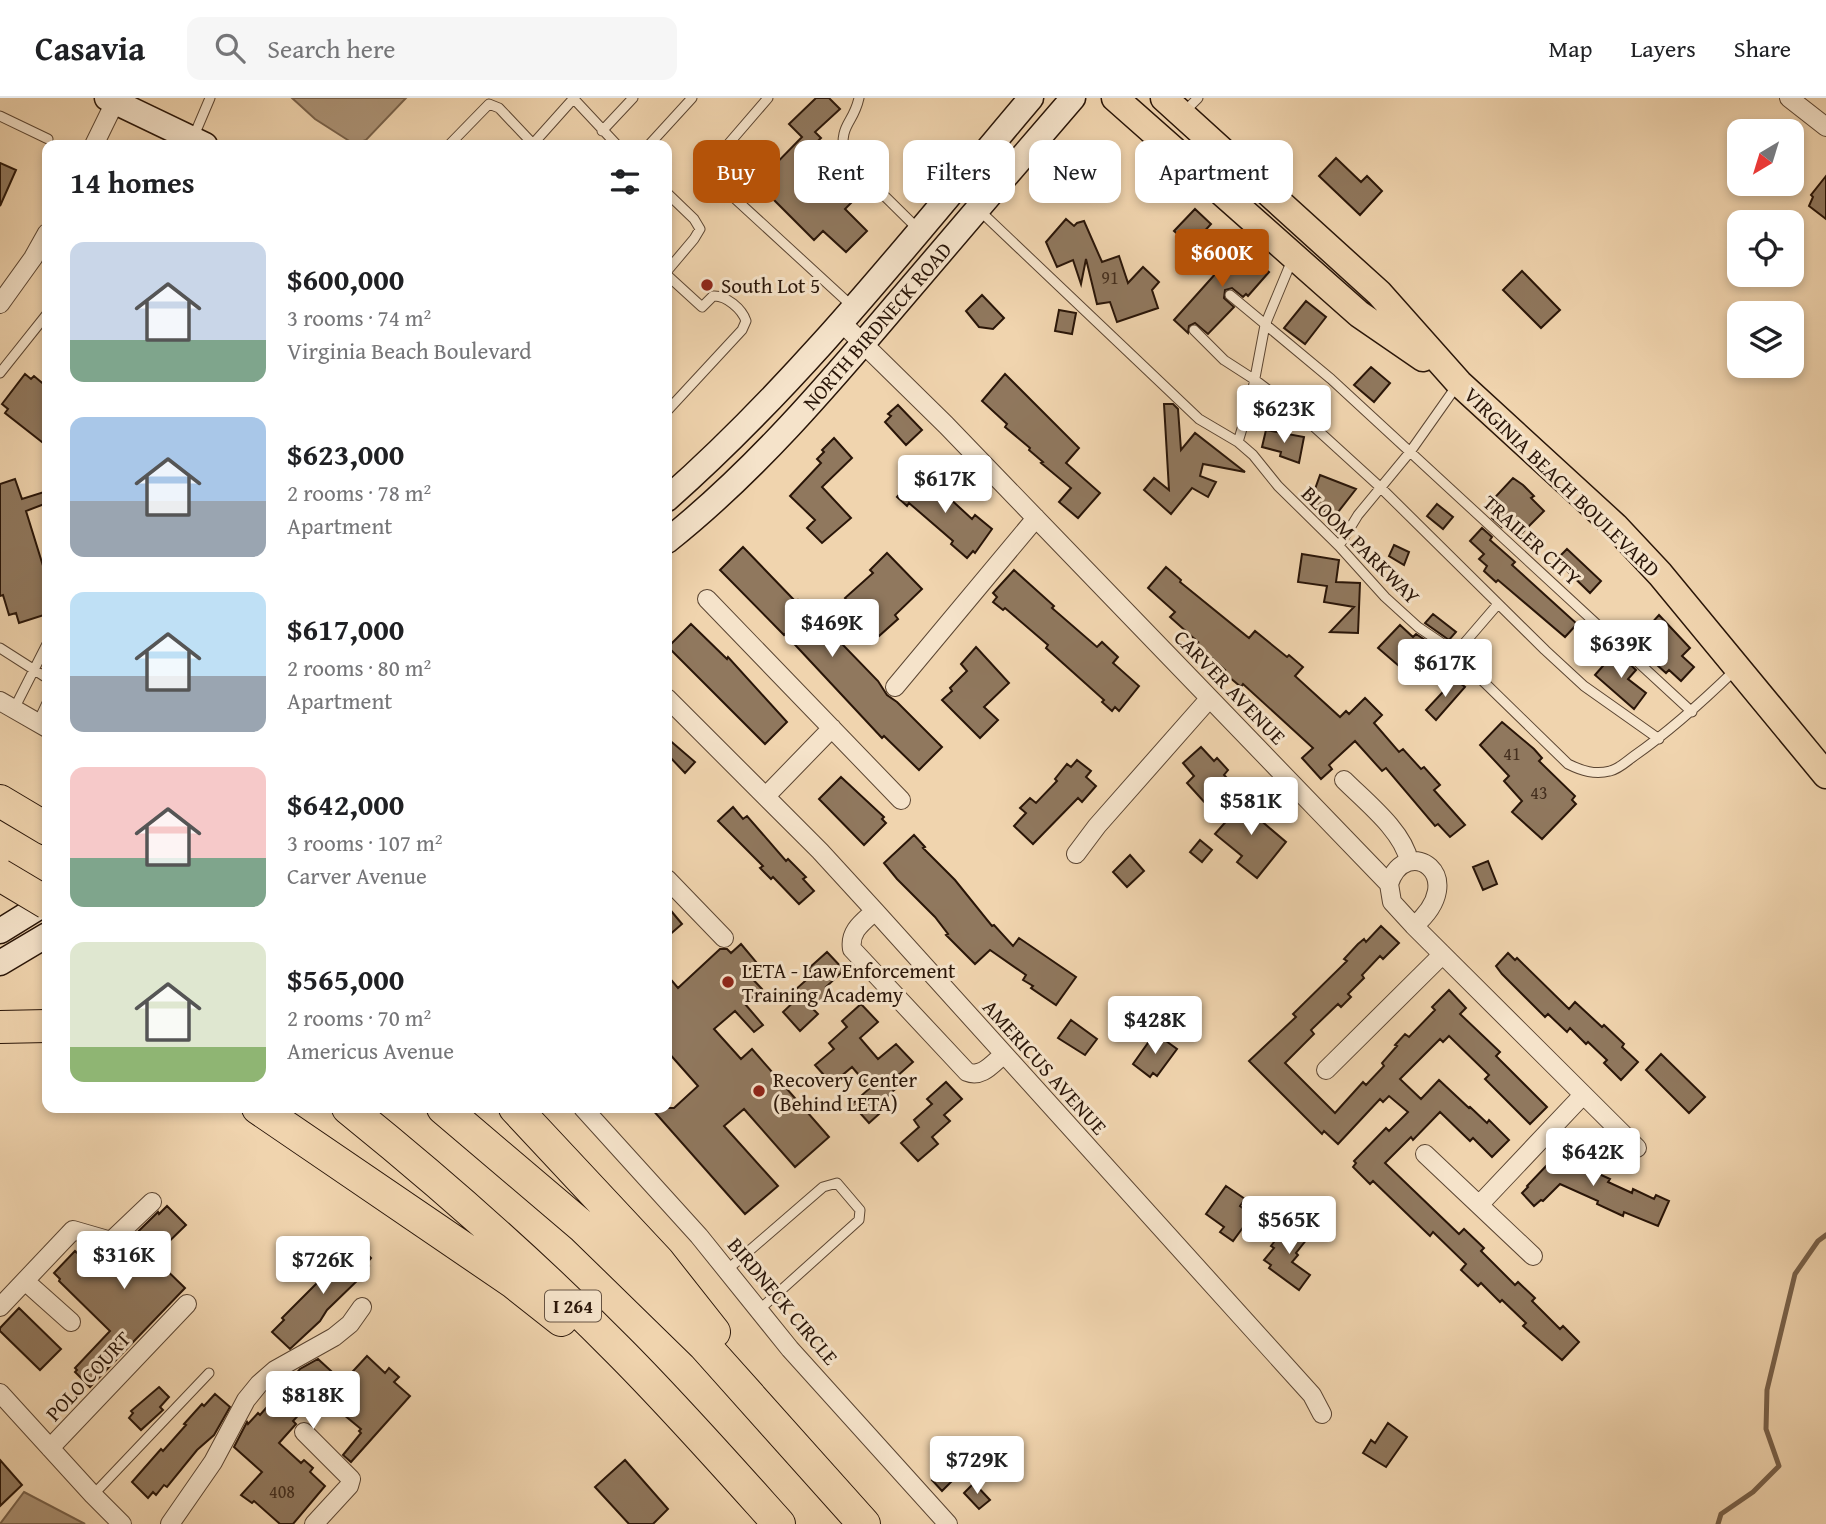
<!DOCTYPE html>
<meta charset="utf-8">
<style>
:root{--surface:#fff;--page:#f6f6f6;--text:#202124;--muted:#757577;--line:#e0e0e0;--accent:#b45309}
body{margin:0;font-family:"Gentium Book Plus",serif;background:var(--page);color:var(--text);height:100vh;display:flex;flex-direction:column;font-size:26px;white-space:nowrap}
*{box-sizing:border-box;margin:0}
p{font-size:23px;color:var(--muted)}
.icon{flex:none;width:38px;height:38px;fill:none;stroke:currentColor;stroke-width:2;stroke-linecap:round;stroke-linejoin:round}
.map{position:relative;flex:1;overflow:hidden}
.side{position:absolute;left:42px;top:42px;width:630px;height:973px;display:flex;flex-direction:column;background:var(--surface);border-radius:14px;box-shadow:0 4px 10px #0003}
.side>*{flex:none}
.banner{position:absolute;left:693px;top:42px;width:665px;height:63px;display:flex;gap:14px}
.needle{width:46px;rotate:218deg}
.buttons{position:absolute;left:1727px;top:21px;display:grid;gap:14px}
.buttons a{display:grid;place-items:center;width:77px;height:77px;border-radius:14px;background:var(--surface);box-shadow:0 4px 10px #0003;font-size:35px}
.price{position:absolute;translate:-50% -60px;padding:0 16px;border-radius:7px;background:#fff;color:#222;font-size:23px;line-height:46px;filter:drop-shadow(0 2px 4px #0008)}
.price::after{content:'';position:absolute;left:50%;top:42px;width:21px;height:16px;margin-left:-10px;background:inherit;clip-path:polygon(0 0,100% 0,50% 100%)}
.price.current{background:var(--accent);color:#fff}
ul{padding:0;list-style:none}
li{display:flex;align-items:center;gap:21px;height:175px;padding:0 28px}
li span{display:grid;place-items:center;flex:none;width:196px;height:140px;border-radius:14px;color:#555}
li>.icon{margin-inline-start:auto}
span .icon{width:84px;height:84px;fill:#fffc;stroke-width:1}
li b{font-size:30px}
h2{display:flex;justify-content:space-between;align-items:center;height:84px;padding:0 28px;font-size:30px}
.chip{padding:0 24px;border-radius:14px;background:var(--surface);box-shadow:0 4px 10px #0003;font-size:24px;line-height:63px}
.chip.current{background:var(--accent);color:#fff}
header{display:flex;align-items:center;gap:42px;box-sizing:border-box;height:98px;padding:0 35px;background:var(--surface);border-bottom:2px solid var(--line)}
header strong{font-size:33px}
nav{display:flex;gap:38px;margin-inline-start:auto;font-size:24px}
.search{width:490px;height:63px;background:var(--page);display:flex;align-items:center;gap:18px;box-sizing:border-box;padding:0 24px;border-radius:14px;color:var(--muted);font-size:26px}
.map>svg:first-child{display:block}
</style>
<header>
<strong>Casavia</strong>
<div class="search"><svg class="icon" aria-label="search" viewBox="0 0 24 24"><circle cx="10" cy="10" r="6"/><path d="M15 15l6 6"/></svg>Search here</div>
<nav><a>Map</a><a>Layers</a><a>Share</a></nav>
</header>
<div class="map">
<svg width="1826" height="1426" viewBox="0 0 1826 1426">
<rect width="100%" height="100%" fill="#f0d4ae"/>
<filter id="stains"><feTurbulence type="fractalNoise" baseFrequency=".00286" numOctaves="4"/><feColorMatrix values="0 0 0 0 .2 0 0 0 0 .09 0 0 0 0 .02 0 0 0 .5 -.17"/></filter>
<radialGradient id="worn" r=".72"><stop offset=".6" stop-color="#630" stop-opacity="0"/><stop offset="1" stop-color="#630" stop-opacity=".3"/></radialGradient>
<path fill="#ac9376" stroke="#78614a" stroke-width="2" d="M292,0H406L366,42L354,46L315,21Z
M24,1394L85,1426H0Z"/>
<g fill="none" stroke-linecap="round" stroke-linejoin="round">
<path stroke="#78614a" stroke-width="5" d="M1718,1426L1721,1416L1753,1394L1779,1368L1766,1331L1767,1292L1795,1176L1818,1143L1826,1137"/>
</g>
<path fill="#90785e" stroke="#291508" stroke-width="2" d="M816,0H829L840,11L815,34L821,40L805,55L853,103L845,111L867,133L846,154L823,133L814,142L757,85L802,39L789,26Z
M1336,60L1361,84L1367,78L1382,93L1360,117L1319,78Z
M0,65L16,72L0,108Z
M1826,78V121L1809,108L1813,99L1811,97Z
M1195,111L1211,126L1191,148L1174,133Z
M1066,121L1074,128L1077,125L1084,123L1102,164L1119,158L1128,185L1143,169L1159,184L1152,192L1158,210L1117,224L1110,204L1097,206L1086,161L1081,186L1073,162L1057,169L1046,144Z
M1232,144L1269,174L1248,198L1246,196L1243,199L1232,190L1225,192L1224,200L1234,209L1208,236L1195,225L1189,228L1188,235L1174,222L1217,174L1210,168Z
M1522,173L1560,212L1541,230L1503,192Z
M982,197L1004,220L993,231L979,229L966,213Z
M1306,203L1326,219L1305,246L1284,230Z
M1059,212L1076,215L1072,236L1055,233Z
M1371,269L1390,285L1374,304L1354,287Z
M25,276L31,281L34,278L47,289V348L5,315L8,311L2,306Z
M1005,276L1079,350L1066,365L1100,395L1078,420L1059,404L1071,390L1041,365L1043,364L1029,352L1030,350L1005,329L1007,326L982,303Z
M1164,306H1173L1178,311L1181,352L1195,335L1245,374L1203,366L1200,378L1216,384L1208,399L1192,390L1171,416L1144,392L1154,380L1169,392Z
M898,307L922,332L906,347L885,324L891,318L888,316Z
M1266,332L1304,339L1299,365L1280,358L1281,354L1262,349Z
M834,340L852,360L822,389L851,420L822,445L807,430L815,422L790,398L821,365L817,361L824,354L822,352Z
M920,373L972,421L975,417L992,431L975,455L973,453L967,460L951,446L953,443L909,405L907,408L897,399Z
M1320,377L1356,391L1335,418L1309,408Z
M1513,380L1523,387L1534,398L1531,400L1544,413L1521,436L1508,423L1502,429L1492,420L1496,416L1487,408Z
M15,381L22,401L47,393V405L26,413L44,471L47,470V516L19,525L16,515L9,517L3,497L0,498V386Z
M1437,406L1453,419L1443,431L1427,418Z
M1482,430L1492,439L1490,442L1515,464L1512,467L1577,526L1565,539L1498,482L1496,484L1484,473L1487,468L1479,461L1484,456L1470,443Z
M1394,447L1409,454L1404,467L1389,458Z
M743,449L796,504L798,502L814,517L878,583L887,597L897,604L942,649L919,672L884,638L882,640L785,536L784,537L720,472Z
M1567,451L1601,483L1590,495L1556,462Z
M887,455L922,491L895,517L898,521L879,538L845,500L873,475L870,472Z
M1302,456L1339,462L1336,484L1360,485L1358,535L1330,534L1354,509L1324,504L1327,488L1298,484Z
M1166,469L1181,482L1180,484L1249,540L1255,533L1287,559L1289,557L1303,569L1295,578L1340,619L1346,613L1349,616L1365,600L1382,617L1374,625L1399,654L1403,651L1421,671L1424,669L1440,687L1434,692L1465,727L1450,739L1438,726L1435,728L1386,670L1382,673L1355,643L1329,667L1332,671L1321,681L1302,660L1313,650L1243,586L1241,589L1223,574L1225,572L1196,545L1198,544L1170,519L1175,514L1148,490Z
M1014,472L1054,508L1052,510L1097,549L1102,544L1118,559L1113,565L1139,588L1119,613L1115,609L1112,613L1102,604L1104,602L1046,550L1048,547L1005,510L1003,512L993,504L997,499L993,495Z
M1433,516L1456,534L1449,542L1425,525Z
M1659,517L1690,550L1682,558L1694,569L1681,583L1669,572L1666,575L1647,558L1645,561L1631,548Z
M691,526L727,561L728,559L787,624L765,646L668,549Z
M1400,527L1413,539L1416,536L1440,552L1431,564L1428,561L1413,580L1378,550Z
M976,549L1009,585L984,609L998,622L980,640L942,602L952,593L950,590L967,573L961,566Z
M1616,553L1636,572L1628,581L1646,595L1634,611L1595,577Z
M1455,581L1465,589L1436,622L1426,612Z
M1502,624L1534,651L1542,660L1539,663L1575,698L1572,702L1576,706L1542,741L1512,714L1522,703L1504,683L1509,678L1480,647Z
M667,640L695,664L685,675L667,656Z
M1201,649L1214,663L1217,660L1228,672L1224,677L1231,684L1207,707L1187,685L1194,678L1183,665Z
M1077,662L1091,673L1086,679L1096,688L1082,704L1078,700L1033,746L1014,728L1026,715L1020,710L1030,700L1036,705L1057,683L1055,681L1067,666L1071,669Z
M841,679L884,719L882,721L886,725L864,747L819,701Z
M1251,695L1265,708L1261,712L1264,715L1259,721L1286,744L1257,780L1237,764L1242,758L1215,736Z
M733,709L743,721L747,718L786,763L788,761L806,779L803,781L814,793L799,806L773,779L771,781L760,770L763,768L718,723Z
M914,737L925,749L923,750L955,782L992,828L994,827L1013,848L1019,840L1076,879L1056,907L1031,890L1033,888L1023,882L1026,877L990,852L975,866L946,837L948,836L935,819L897,781L884,765Z
M1200,742L1212,752L1202,764L1190,754Z
M1130,757L1144,773L1127,789L1113,774Z
M1488,763L1497,786L1483,792L1473,769Z
M667,808L682,826L667,839Z
M1381,828L1399,845L1383,861L1380,858L1362,877L1364,880L1348,896L1351,899L1341,909L1338,906L1311,932L1314,936L1285,965L1335,1015L1363,984L1366,987L1384,968L1382,965L1397,948L1395,947L1405,936L1409,939L1435,912L1432,909L1449,892L1466,910L1460,916L1500,954L1496,958L1547,1009L1530,1026L1485,981L1489,977L1449,938L1443,944L1440,941L1400,981L1421,1001L1439,982L1469,1010L1470,1009L1487,1025L1489,1022L1509,1042L1492,1059L1473,1040L1470,1043L1440,1014L1413,1042L1411,1039L1385,1065L1459,1136L1464,1131L1484,1150L1481,1153L1515,1187L1518,1184L1535,1200L1532,1203L1560,1231L1563,1228L1579,1244L1562,1262L1523,1228L1526,1225L1502,1202L1500,1204L1481,1185L1478,1188L1461,1172L1466,1166L1433,1134L1430,1138L1373,1083L1370,1086L1353,1069L1356,1065L1354,1063L1386,1030L1389,1033L1408,1014L1389,998L1383,1004L1380,1001L1338,1046L1324,1033L1322,1036L1249,963L1296,919L1293,916L1347,863L1344,861L1358,846L1364,841L1366,844Z
M741,846L757,865L746,874L762,891L745,906L763,927L754,934L735,913L714,931L741,961L752,951L829,1039L795,1069L744,1011L724,1028L778,1088L745,1116L651,1010H674L698,988L667,953V877L678,890L720,851H727L731,855Z
M827,854L844,872L826,889L831,895L813,911L818,916L800,933L783,914L800,898L795,892L813,876L808,871Z
M1508,855L1515,862L1517,860L1569,911L1575,904L1602,929L1604,927L1624,946L1622,949L1638,964L1621,982L1604,965L1607,962L1588,944L1586,946L1570,930L1567,934L1548,916L1545,919L1502,876L1496,868Z
M861,906L878,924L860,940L878,961L896,946L913,964L895,980L901,986L883,1002L888,1008L869,1025L852,1006L870,990L852,969L832,986L815,967L834,951L829,945L847,929L842,923Z
M1071,922L1097,941L1085,957L1058,940Z
M1155,935L1177,951L1157,978L1153,975L1150,979L1133,966Z
M1661,956L1705,999L1689,1015L1646,972Z
M946,984L962,1001L944,1017L950,1023L932,1039L938,1046L918,1063L901,1045L919,1029L914,1022L932,1006L927,1001Z
M1569,1044L1586,1060L1579,1067L1610,1081L1608,1084L1632,1095L1633,1091L1654,1101L1656,1097L1669,1103L1658,1128L1624,1114L1623,1118L1597,1106L1598,1103L1560,1086L1543,1103L1541,1102L1534,1108L1522,1095L1528,1089L1527,1088Z
M1226,1088L1245,1101L1240,1108L1252,1117L1233,1143L1220,1134L1224,1129L1206,1116Z
M167,1108L186,1127L153,1159L185,1190L90,1289L75,1274L77,1272L75,1270L110,1233L59,1183L60,1181L54,1175L75,1153L97,1174L158,1114L159,1116Z
M1296,1124L1311,1136L1296,1155L1298,1157L1292,1164L1310,1177L1299,1192L1269,1170L1271,1167L1264,1162L1274,1150L1271,1148L1283,1132L1288,1135Z
M356,1145L371,1160L367,1165L369,1168L360,1178L361,1179L327,1212L320,1223L290,1251L272,1234L284,1222L282,1220L325,1177L324,1175L346,1152L348,1153Z
M19,1210L61,1251L40,1272L0,1233V1230Z
M367,1258L385,1275L389,1270L399,1279L394,1284L410,1298L351,1364L343,1357L361,1335L359,1333L361,1331L338,1312L336,1313L331,1309L329,1311L315,1299L293,1323L296,1326L279,1345L301,1365L304,1362L313,1370L310,1374L325,1388L293,1426H280L254,1403L252,1405L241,1397L262,1374L234,1349L247,1324L248,1326L258,1315L260,1317L300,1271L318,1261L343,1284Z
M159,1289L169,1299L160,1309L163,1312L141,1332L129,1320L133,1315L131,1313Z
M215,1296L230,1309L214,1337L197,1352L167,1389L164,1387L156,1397L153,1394L148,1400L132,1384L161,1351L163,1353L186,1327L184,1326L202,1306L204,1308Z
M1388,1325L1407,1339L1386,1369L1363,1355L1371,1342L1375,1345Z
M0,1362L22,1387L0,1408Z
M625,1362L668,1411L653,1426H629L595,1389Z
M941,1373L951,1384L942,1393L932,1382Z
M974,1385L990,1402L979,1411L964,1395Z"/>
<g fill="none" stroke-linecap="round" stroke-linejoin="round">
<g stroke="#5b4532" stroke-width="11">
<path id="lane" d="M573,0L617,47
M768,0L718,58L714,72L719,86L853,209
M859,0C853,27 839,25 844,58L918,131
M1183,15L1198,0
M0,18L48,41
M602,33L633,0
M193,40L210,0
M449,47L489,6L499,10L534,47
M532,47L574,0
M649,47L692,0
M667,95L694,121L700,131L694,141L667,173
M979,112L1199,321L1238,344L1253,357L1278,388L1339,448L1385,499L1418,529L1449,550L1568,666C1582,673 1595,677 1610,673C1619,671 1627,663 1634,658C1670,633 1702,604 1734,573
M667,177L702,209L713,198C726,197 742,211 746,223L742,232L667,313
M1230,197L1331,281L1692,614
M1194,232L1224,262L1255,282L1301,317L1380,389L1545,552L1584,588L1659,641
M0,275L47,216
M1238,344L1251,301L1265,227L1292,162
M1339,448L1358,417L1410,354L1458,286
M0,550L47,580
M1455,556L1498,506
M14,611L47,546
M38,624L47,605
M727,1172L823,1089L837,1085L860,1112L859,1122L759,1212
M93,1397L209,1275"/>
</g>
<g stroke="#5b4532" stroke-width="20">
<path id="street" d="M1789,0L1826,29
M94,47L115,4
M0,206L33,160L47,135
M840,223L946,327L1389,786L1392,804L1414,828L1637,1050
M707,501L901,702
M895,589L1036,420
M667,600L820,753L875,813L1312,1297L1322,1316
M0,603L47,630
M1344,682C1366,704 1403,733 1409,763
M766,698L832,630
M1076,756L1097,728L1209,601
M667,781L724,840
M1389,786C1406,735 1472,778 1414,828
M875,813C863,824 849,833 852,851L967,974C982,980 992,966 1003,957
M1326,972L1442,857
M583,1010L699,1138L790,1251L948,1426
M1425,1056L1533,1158
M1479,1107L1583,997
M25,1183L71,1224
M0,1209L73,1132L111,1143L152,1104
M0,1295L93,1397L122,1426
M304,1334L351,1381L349,1388L314,1426
M50,1350L187,1206
M170,1426L213,1364L246,1302L259,1286L275,1272L334,1239L350,1226L362,1209"/>
</g>
<g stroke="#291508" stroke-width="27">
<path id="secondary" d="M107,0L205,47
M667,401C802,282 915,137 1031,0
M667,443C754,374 828,287 900,202C957,135 1015,67 1073,0
M0,833L47,804
M0,865L47,837"/>
</g>
<g stroke="#291508" stroke-width="29">
<path id="primary" d="M1115,0L1359,216L1423,260
M1164,0L1379,195L1459,285L1615,428L1660,476L1826,677"/>
</g>
<g stroke="#291508" stroke-width="34">
<path id="highway" d="M0,703L47,731
M0,929L47,928
M258,1010L513,1184L561,1222
M348,1010C442,1086 532,1165 617,1251C673,1307 726,1367 779,1426
M443,1010L583,1129L704,1247L864,1426
M515,1010L658,1163L714,1234"/>
</g>
<use href="#lane" stroke="#f5e3ca" stroke-width="9"/>
<use href="#street" stroke="#f5e3ca" stroke-width="18"/>
<use href="#secondary" stroke="#f5e3ca" stroke-width="24"/>
<use href="#primary" stroke="#f0d4ae" stroke-width="26"/>
<use href="#highway" stroke="#f0d4ae" stroke-width="32"/>
<g stroke="#291508" stroke-width="34" stroke-linecap="butt">
<path id="highway-bridge" d="M0,777L47,805"/>
</g>
<use href="#highway-bridge" stroke="#f0d4ae" stroke-width="32"/>
</g>
<g fill="#8f2418" stroke="#f5e3ca" stroke-width="2.5">
<circle cx="707" cy="187" r="7"/>
<circle cx="728" cy="884" r="7"/>
<circle cx="759" cy="993" r="7"/>
</g>
<g text-anchor="middle" dominant-baseline="central" stroke-width="6" stroke-linejoin="round" paint-order="stroke">
<g font-size="18" fill="#432e1e">
<text x="1110" y="179">91</text>
<text x="1512" y="655">41</text>
<text x="1539" y="694">43</text>
<text x="282" y="1393">408</text>
</g>
<rect fill="#f5e3ca" stroke="#665342" stroke-width="2" x="545" y="1192.5" width="56" height="31" rx="5"/>
<g font-size="19" font-weight="bold" fill="#291508">
<text x="573" y="1208">I 264</text>
</g>
<g font-size="21" fill="#291508" stroke="#f5e3ca" text-anchor="start">
<text x="721" y="187">South Lot 5</text>
<text x="742" y="872">LETA - Law Enforcement<tspan x="742" dy="24">Training Academy</tspan></text>
<text x="773" y="981">Recovery Center<tspan x="773" dy="24">(Behind LETA)</tspan></text>
</g>
<g font-size="21" fill="#291508" stroke="#f5e3ca">
<text transform="translate(877 228) rotate(-49)">NORTH BIRDNECK ROAD</text>
<text transform="translate(1562 384) rotate(44)">VIRGINIA BEACH BOULEVARD</text>
<text transform="translate(1532 442) rotate(42)">TRAILER CITY</text>
<text transform="translate(1361 447) rotate(45)">BLOOM PARKWAY</text>
<text transform="translate(1230 589) rotate(46)">CARVER AVENUE</text>
<text transform="translate(1045 969) rotate(48)">AMERICUS AVENUE</text>
<text transform="translate(783 1203) rotate(50)">BIRDNECK CIRCLE</text>
<text transform="translate(88 1278) rotate(-47)">POLO COURT</text>
</g>
</g>
<rect width="100%" height="100%" filter="url(#stains)"/>
<rect width="100%" height="100%" fill="url(#worn)"/>
</svg>
<div class="buttons">
<a><svg class="needle" viewBox="-14 -14 28 28"><path d="M0-13l5 13h-10z" fill="#e53935"/><path d="M0 13l5-13h-10z" fill="#757577"/></svg></a>
<a><svg class="icon" aria-label="locate" viewBox="0 0 24 24"><circle cx="12" cy="12" r="6"/><path d="M12 2v4M12 18v4M2 12h4M18 12h4"/></svg></a>
<a><svg class="icon" aria-label="layers" viewBox="0 0 24 24"><path d="M12 4l9 5-9 5-9-5zM3 14l9 5 9-5"/></svg></a>
</div>
<b class="price current" style="left:1222px;top:191px">$600K</b>
<b class="price" style="left:1284px;top:347px">$623K</b>
<b class="price" style="left:945px;top:417px">$617K</b>
<b class="price" style="left:832px;top:561px">$469K</b>
<b class="price" style="left:1621px;top:582px">$639K</b>
<b class="price" style="left:1445px;top:601px">$617K</b>
<b class="price" style="left:1251px;top:739px">$581K</b>
<b class="price" style="left:1155px;top:958px">$428K</b>
<b class="price" style="left:1593px;top:1090px">$642K</b>
<b class="price" style="left:1289px;top:1158px">$565K</b>
<b class="price" style="left:124px;top:1193px">$316K</b>
<b class="price" style="left:323px;top:1198px">$726K</b>
<b class="price" style="left:313px;top:1333px">$818K</b>
<b class="price" style="left:977px;top:1398px">$729K</b>
<div class="banner">
<a class="chip current">Buy</a>
<a class="chip">Rent</a>
<a class="chip">Filters</a>
<a class="chip">New</a>
<a class="chip">Apartment</a>
</div>
<section class="side">
<h2>14 homes<svg class="icon" aria-label="filters" viewBox="0 0 24 24"><path d="M4 7h16M4 17h16"/><circle cx="9" cy="7" r="2"/><circle cx="15" cy="17" r="2"/></svg></h2>
<ul>
<li><span style="background:linear-gradient(#c9d6e8 70%,#7fa58c 0)"><svg class="icon" aria-label="home" viewBox="0 0 24 24"><path d="M3 11l9-7 9 7M6 9v11h12V9"/></svg></span><div><b>$600,000</b><p>3 rooms · 74 m²</p><p>Virginia Beach Boulevard</p></div></li>
<li><span style="background:linear-gradient(#a9c7e8 60%,#9aa5b1 0)"><svg class="icon" aria-label="home" viewBox="0 0 24 24"><path d="M3 11l9-7 9 7M6 9v11h12V9"/></svg></span><div><b>$623,000</b><p>2 rooms · 78 m²</p><p>Apartment</p></div></li>
<li><span style="background:linear-gradient(#bfe0f5 60%,#9aa5b1 0)"><svg class="icon" aria-label="home" viewBox="0 0 24 24"><path d="M3 11l9-7 9 7M6 9v11h12V9"/></svg></span><div><b>$617,000</b><p>2 rooms · 80 m²</p><p>Apartment</p></div></li>
<li><span style="background:linear-gradient(#f6c9c9 65%,#7fa58c 0)"><svg class="icon" aria-label="home" viewBox="0 0 24 24"><path d="M3 11l9-7 9 7M6 9v11h12V9"/></svg></span><div><b>$642,000</b><p>3 rooms · 107 m²</p><p>Carver Avenue</p></div></li>
<li><span style="background:linear-gradient(#dfe7d0 75%,#8fb573 0)"><svg class="icon" aria-label="home" viewBox="0 0 24 24"><path d="M3 11l9-7 9 7M6 9v11h12V9"/></svg></span><div><b>$565,000</b><p>2 rooms · 70 m²</p><p>Americus Avenue</p></div></li>
</ul>
</section>
</div>
